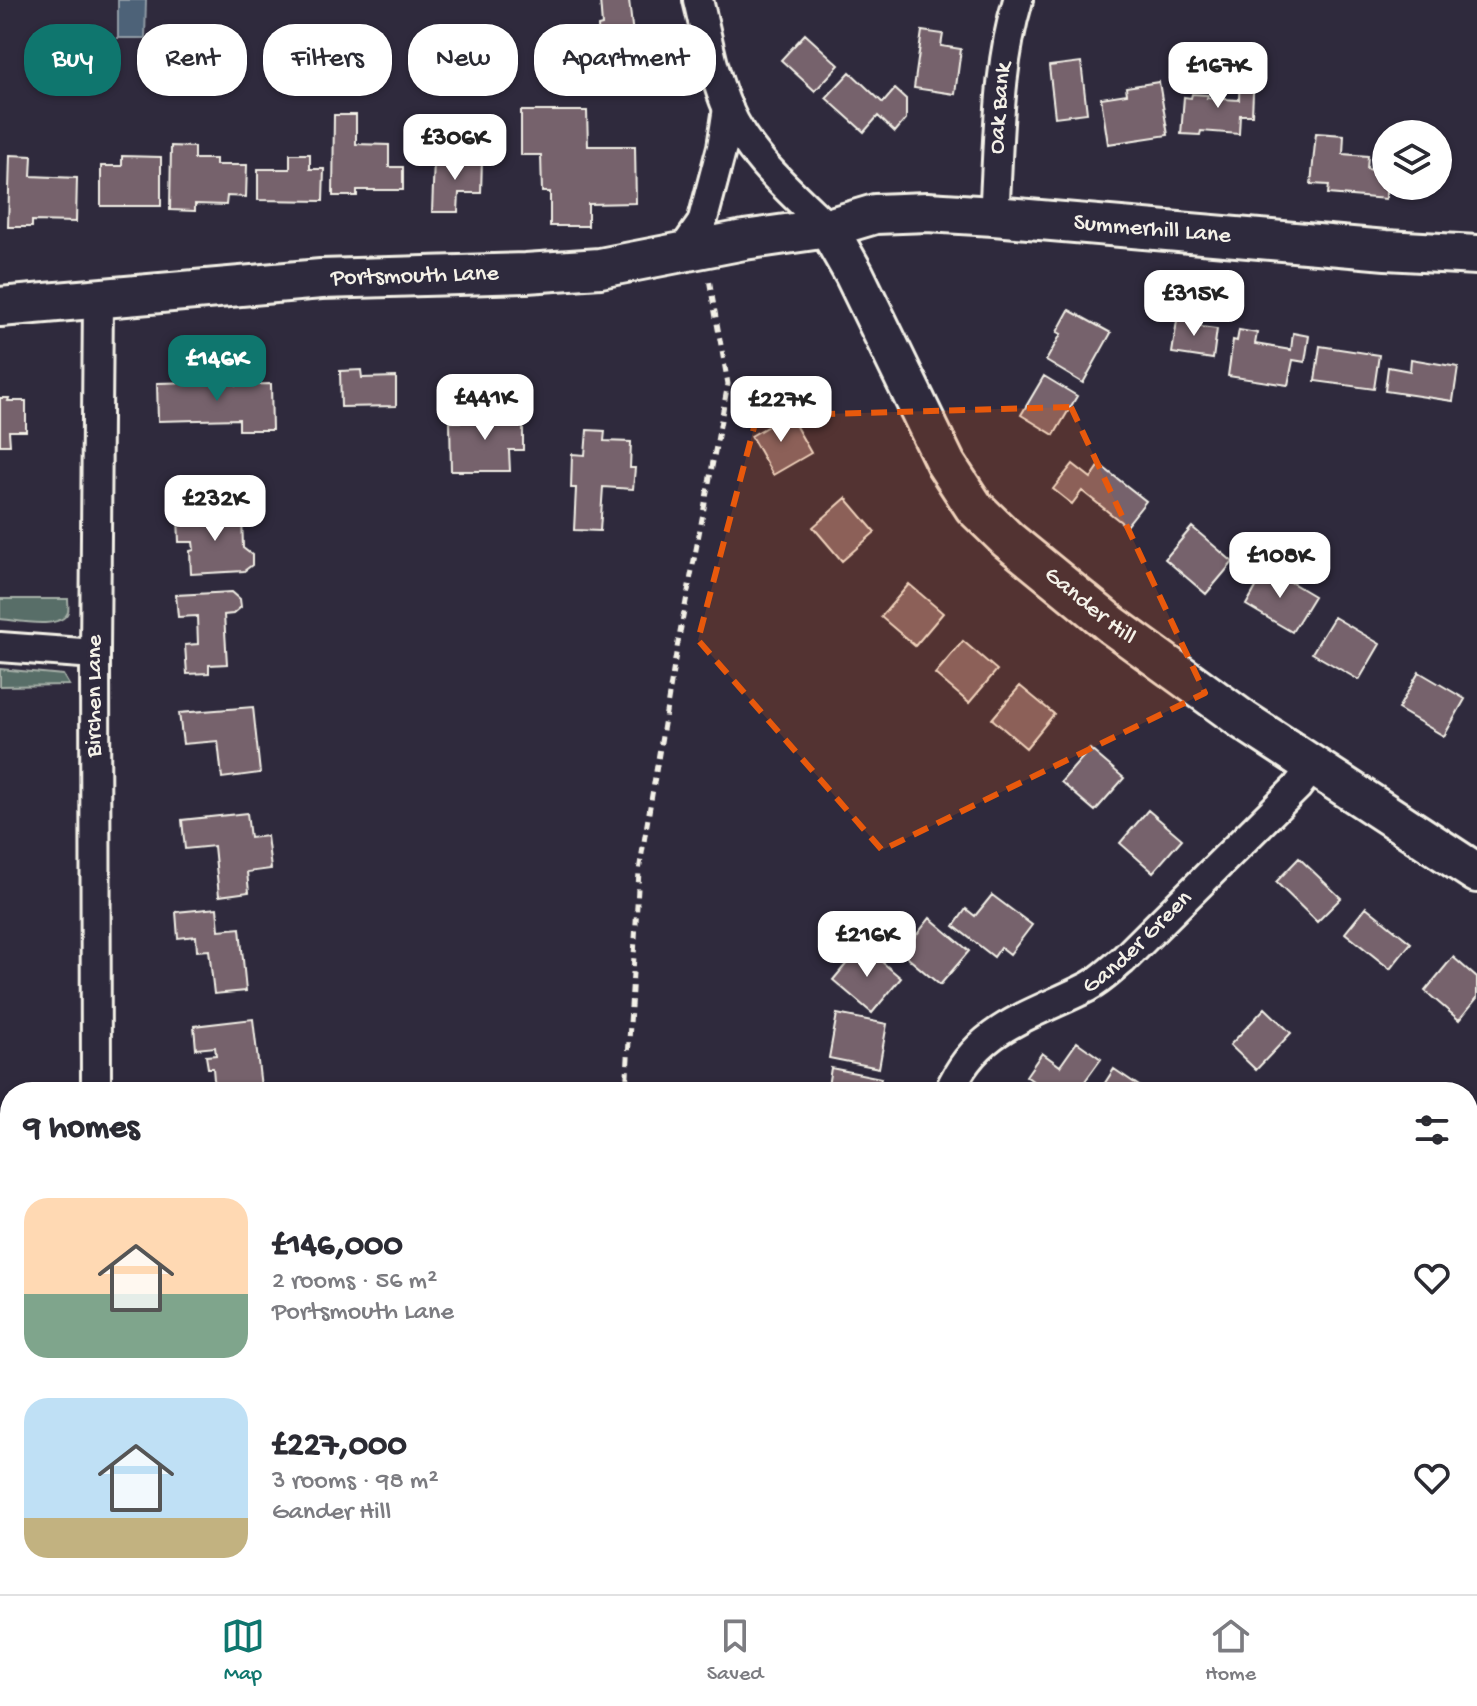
<!DOCTYPE html>
<meta charset="utf-8">
<style>
:root{--surface:#fff;--page:#f7f7f7;--text:#2b2b33;--muted:#7c7c81;--line:#e1e1e2;--accent:#0f766e}
body{margin:0;font-family:"Gochi Hand",sans-serif;background:var(--page);color:var(--text);height:100vh;display:flex;flex-direction:column;font-size:30px;white-space:nowrap}
*{box-sizing:border-box;margin:0}
p{font-size:26px;color:var(--muted)}
.icon{flex:none;width:44px;height:44px;fill:none;stroke:currentColor;stroke-width:2;stroke-linecap:round;stroke-linejoin:round}
.map{position:relative;flex:1;overflow:hidden}
.details{position:absolute;left:0px;top:1082px;width:1478px;height:512px;display:flex;flex-direction:column;background:var(--surface);border-radius:32px 32px 0 0;box-shadow:0 2px 6px #0004}
.details>*{flex:none}
.banner{position:absolute;left:24px;top:24px;width:800px;height:72px;display:flex;gap:16px}
.tools{position:absolute;left:1372px;top:120px;display:grid;gap:16px}
.tools a{display:grid;place-items:center;width:80px;height:80px;border-radius:50%;background:var(--surface);box-shadow:0 2px 6px #0004;font-size:40px}
.price{position:absolute;translate:-50% -68px;padding:0 18px;border-radius:16px;background:#fff;color:#222;font-size:26px;line-height:52px;filter:drop-shadow(0 2px 4px #0008)}
.price::after{content:'';position:absolute;left:50%;top:48px;width:24px;height:18px;margin-left:-12px;background:inherit;clip-path:polygon(0 0,100% 0,50% 100%)}
.price.on{background:var(--accent);color:#fff}
ul{padding:0;list-style:none}
li{display:flex;align-items:center;gap:24px;height:200px;padding:0 24px}
li span{display:grid;place-items:center;flex:none;width:224px;height:160px;border-radius:24px;color:#555}
li>.icon{margin-inline-start:auto}
span .icon{width:96px;height:96px;fill:#fffc;stroke-width:1}
li b{font-size:34px}
h2{display:flex;justify-content:space-between;align-items:center;height:96px;padding:0 24px;font-size:34px}
.chip{padding:0 28px;border-radius:32px;background:var(--surface);box-shadow:0 2px 6px #0004;font-size:28px;line-height:72px}
.chip.on{background:var(--accent);color:#fff}
.menu{display:flex;justify-content:space-around;align-items:center;height:112px;border-top:2px solid var(--line);background:var(--surface);font-size:22px;color:var(--muted)}
.menu a{display:grid;justify-items:center;gap:4px}
.menu .on{color:var(--accent)}
.map>svg:first-child{display:block}
</style>
<div class="map">
<svg width="1477" height="1594" viewBox="0 0 1477 1594">
<rect width="100%" height="100%" fill="#2f2a3d"/>
<filter id="ink" filterUnits="userSpaceOnUse"><feTurbulence type="fractalNoise" baseFrequency=".0125" numOctaves="2"/><feDisplacementMap in="SourceGraphic" scale="16" xChannelSelector="R" yChannelSelector="G"/><feConvolveMatrix kernelMatrix="1 2 1 2 8 2 1 2 1" color-interpolation-filters="sRGB"/></filter>
<g filter="url(#ink)">
<path fill="#596e68" stroke="#a6b0a8" stroke-width="2" d="M0,599H68C68,603 69,608 68,612C61,631 15,620 0,619Z
M0,669L63,675L69,685L0,686Z
M641,1584H783L821,1594H641Z"/>
<path fill="#4d6278" stroke="#909ba5" stroke-width="2" d="M118,0H146L145,38H118Z"/>
<path fill="#76626c" stroke="#f4f1e8" stroke-width="2" d="M600,0H629L637,71L605,73L606,91L582,92L581,74H569L570,91L551,92L548,47L599,44L598,26L602,25Z
M922,31L943,34L941,46L961,49L955,94L914,88Z
M805,34L839,65L815,91L781,60Z
M1081,62L1087,113L1055,117L1049,66Z
M1240,71L1254,72L1252,115H1240L1239,134L1201,131L1200,135L1181,134L1184,97L1191,98L1192,94L1208,95L1207,98L1239,100Z
M850,72L883,103L895,89L906,99V119L895,132L878,116L864,132L826,98Z
M1159,82L1168,135L1108,144L1101,98L1127,94L1126,87Z
M521,111H587L588,146H635L636,203L588,204V226H550V192H542L541,155H521Z
M334,115H356V144L389,145V167H403V190H357V196H333Z
M1316,133L1344,135L1343,154L1368,156L1367,169L1386,171V199L1328,194L1329,185L1311,184Z
M171,146L194,147V159H216V165H247L246,197L227,196L226,205L195,204V211L170,210Z
M290,154H310V169H324L323,201L258,200V169H290Z
M10,155L32,156L31,176L77,178L76,222L32,221V227H8Z
M122,156L161,157V206H101V166H122Z
M434,159L482,160L481,193H459L458,212H432Z
M1069,310L1111,333L1083,383L1046,361L1061,334L1057,332Z
M1178,314L1202,317L1201,327L1217,329L1213,359L1172,353Z
M1239,330L1257,333L1255,344L1291,350L1293,333L1309,336L1305,362L1293,360L1288,385L1228,376L1233,340L1237,341Z
M1320,346L1379,355L1374,389L1315,381Z
M1411,359L1458,367L1453,401L1385,391L1388,367L1410,371Z
M361,370L362,378L396,377V406L341,407L340,371Z
M1044,376L1077,396L1054,435L1021,415Z
M236,381L237,385L271,384L272,430H239V419L158,421L157,383Z
M0,398H9L8,401H26V431H9L10,445H0Z
M509,408V421H523V450H509L510,471H451L450,422H476V409Z
M789,414L811,453L773,475L751,436Z
M587,430L605,431L604,441L631,442L630,468H635L633,489L603,487L600,531L574,530L576,488H571L572,454L585,455Z
M1073,464L1091,478L1100,465L1146,501L1126,526L1082,491L1072,504L1053,489Z
M846,498L875,532L842,561L813,527Z
M242,514L243,548L252,555V565L244,571L191,574L190,551L194,550L193,542H179L178,516Z
M1192,527L1233,562L1206,594L1165,559Z
M1267,568L1314,596L1292,632L1246,605Z
M909,584L943,613L915,646L881,617Z
M232,592L240,599L241,607L233,614L224,615L227,664L209,665V673L187,674L185,645L198,644L197,616L178,617L176,595Z
M1334,617L1380,644L1359,680L1312,653Z
M963,641L997,670L969,703L935,674Z
M1419,672L1465,699L1444,736L1398,709Z
M1020,686L1054,714L1026,748L992,719Z
M253,707L260,773L222,778L218,741L183,744L179,713Z
M1090,749L1124,778L1095,811L1061,782Z
M1148,810L1182,839L1153,872L1120,843Z
M247,813L250,838L267,836L271,869L247,872L249,892L219,896L214,846L185,849L182,820Z
M1299,858L1341,898L1317,922L1276,882Z
M992,895L1032,925L1010,954L1001,947L994,957L954,926L966,909L975,916Z
M1366,907L1411,943L1390,969L1345,933Z
M217,908L219,930L240,928L246,991L214,994L209,950L197,951L196,936L178,938L176,912Z
M930,918L969,951L940,985L902,953Z
M862,945L901,978L872,1013L833,980Z
M1453,957L1477,978V998L1459,1020L1425,991Z
M1265,1008L1291,1033L1256,1070L1230,1045Z
M837,1014L887,1024L879,1068L829,1058Z
M253,1019L261,1087L215,1092L213,1068H208L206,1056L216,1055L215,1047L196,1049L194,1026Z
M1077,1042L1101,1059L1077,1092H1061L1054,1087L1048,1092L1026,1076L1042,1053L1060,1066Z
M831,1068L881,1078L878,1092H827Z
M1114,1069L1148,1092H1099Z
M152,1584H199V1591L181,1594H149L148,1587H152Z
M1126,1584H1135L1148,1594H1118Z"/>
<g fill="none" stroke-linecap="round" stroke-linejoin="round">
<g stroke="#f4f1e8" stroke-width="34">
<g id="street">
<path d="M698,0C707,36 713,75 728,109C748,156 791,192 828,228"/>
<path id="s1" d="M994,216C999,144 997,70 1018,0"/>
<path d="M681,253L702,223L722,147L728,108"/>
<path d="M0,647L95,654"/>
<path d="M96,1092L95,654L98,300"/>
<path id="s2" d="M949,1092C976,1027 1031,1016 1088,987C1101,980 1112,969 1123,960L1297,787L1312,767"/>
<path d="M96,1584V1594"/>
<path d="M839,1584L877,1594"/>
<path d="M1042,1594L1045,1584"/>
</g>
</g>
<g stroke="#f4f1e8" stroke-width="44">
<g id="secondary">
<path id="s3" d="M828,228L854,274L946,464L974,507L1008,540L1112,625L1243,720L1477,873"/>
<path id="s4" d="M0,307L321,279L526,273L600,268L744,240L828,228L875,214L927,212L994,216L1386,250L1477,255"/>
</g>
</g>
<path stroke="#f4f1e8" stroke-width="5" stroke-dasharray="8 6" stroke-linecap="butt" d="M626,1092L639,871L677,648L728,384L709,279
M634,1584V1594"/>
<use href="#street" stroke="#2f2a3d" stroke-width="28"/>
<use href="#secondary" stroke="#2f2a3d" stroke-width="38"/>
</g>
</g>
<path fill="#e8590c" fill-opacity="0.2" stroke="#e8590c" stroke-width="6" stroke-dasharray="16 10" stroke-linejoin="round" d="M1071,407L1205,693L882,850L698,640L757,416Z"/>
<g text-anchor="middle" dominant-baseline="central" stroke-width="7" stroke-linejoin="round" paint-order="stroke">
<g font-size="24" fill="#f4f1e8" stroke="#2f2a3d">
<text stroke="none"><textPath href="#s1" startOffset="108">Oak Bank</textPath></text>
<text stroke="none"><textPath href="#s4" startOffset="1160">Summerhill Lane</textPath></text>
<text stroke="none"><textPath href="#s4" startOffset="416">Portsmouth Lane</textPath></text>
<text stroke="none"><textPath href="#s3" startOffset="468">Gander Hill</textPath></text>
<text transform="translate(95 696) rotate(-90)">Birchen Lane</text>
<text stroke="none"><textPath href="#s2" startOffset="246">Gander Green</textPath></text>
</g>
</g>
</svg>
<div class="tools">
<a><svg class="icon" aria-label="layers" viewBox="0 0 24 24"><path d="M12 4l9 5-9 5-9-5zM3 14l9 5 9-5"/></svg></a>
</div>
<b class="price" style="left:1218px;top:110px">£167K</b>
<b class="price" style="left:455px;top:182px">£306K</b>
<b class="price" style="left:1194px;top:338px">£315K</b>
<b class="price on" style="left:217px;top:403px">£146K</b>
<b class="price" style="left:485px;top:442px">£441K</b>
<b class="price" style="left:781px;top:444px">£227K</b>
<b class="price" style="left:215px;top:543px">£232K</b>
<b class="price" style="left:1280px;top:600px">£108K</b>
<b class="price" style="left:867px;top:979px">£216K</b>
<div class="banner">
<a class="chip on">Buy</a>
<a class="chip">Rent</a>
<a class="chip">Filters</a>
<a class="chip">New</a>
<a class="chip">Apartment</a>
</div>
<section class="details">
<h2>9 homes<svg class="icon" aria-label="filters" viewBox="0 0 24 24"><path d="M4 7h16M4 17h16"/><circle cx="9" cy="7" r="2"/><circle cx="15" cy="17" r="2"/></svg></h2>
<ul>
<li><span style="background:linear-gradient(#ffd9b3 60%,#7fa58c 0)"><svg class="icon" aria-label="home" viewBox="0 0 24 24"><path d="M3 11l9-7 9 7M6 9v11h12V9"/></svg></span><div><b>£146,000</b><p>2 rooms · 56 m²</p><p>Portsmouth Lane</p></div><svg class="icon" aria-label="heart" viewBox="0 0 24 24"><path d="M12 20l-8-8c-3-5 5-10 8-4 3-6 11-1 8 4z"/></svg></li>
<li><span style="background:linear-gradient(#bfe0f5 75%,#c2b280 0)"><svg class="icon" aria-label="home" viewBox="0 0 24 24"><path d="M3 11l9-7 9 7M6 9v11h12V9"/></svg></span><div><b>£227,000</b><p>3 rooms · 98 m²</p><p>Gander Hill</p></div><svg class="icon" aria-label="heart" viewBox="0 0 24 24"><path d="M12 20l-8-8c-3-5 5-10 8-4 3-6 11-1 8 4z"/></svg></li>
</ul>
</section>
</div>
<nav class="menu">
<a class="on"><svg class="icon" aria-label="map" viewBox="0 0 24 24"><path d="M3 6l6-2 6 2 6-2v14l-6 2-6-2-6 2zM9 4v14M15 6v14"/></svg>Map</a>
<a><svg class="icon" aria-label="saved" viewBox="0 0 24 24"><path d="M7 4h10v16l-5-4-5 4z"/></svg>Saved</a>
<a><svg class="icon" aria-label="home" viewBox="0 0 24 24"><path d="M3 11l9-7 9 7M6 9v11h12V9"/></svg>Home</a>
</nav>
